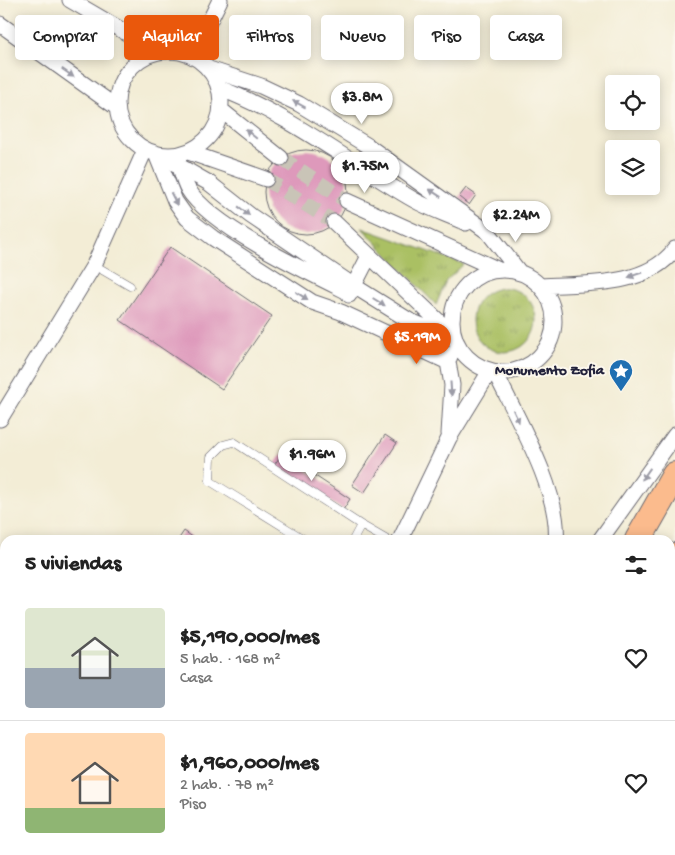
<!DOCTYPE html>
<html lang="es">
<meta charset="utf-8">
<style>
:root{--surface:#fff;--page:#f2f2f2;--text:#222;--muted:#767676;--line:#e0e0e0;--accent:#ea580c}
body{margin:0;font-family:"Gochi Hand",sans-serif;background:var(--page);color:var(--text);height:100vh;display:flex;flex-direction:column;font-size:19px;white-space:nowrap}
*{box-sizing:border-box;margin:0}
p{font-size:16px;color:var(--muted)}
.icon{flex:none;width:28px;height:28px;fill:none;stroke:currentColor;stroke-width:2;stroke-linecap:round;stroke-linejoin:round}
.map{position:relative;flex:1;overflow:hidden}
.details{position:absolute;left:0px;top:535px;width:675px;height:320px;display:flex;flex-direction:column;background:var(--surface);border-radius:15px 15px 0 0;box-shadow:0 2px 12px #0003}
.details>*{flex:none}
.banner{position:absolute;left:15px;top:15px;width:645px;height:45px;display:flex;gap:10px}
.fabs{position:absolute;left:605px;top:75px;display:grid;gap:10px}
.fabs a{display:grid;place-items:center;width:55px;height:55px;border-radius:5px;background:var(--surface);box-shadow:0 2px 12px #0003;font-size:25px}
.price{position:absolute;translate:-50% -42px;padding:0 11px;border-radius:18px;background:#fff;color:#222;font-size:16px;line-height:32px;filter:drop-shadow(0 1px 2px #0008)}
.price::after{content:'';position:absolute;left:50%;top:30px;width:15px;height:11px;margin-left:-8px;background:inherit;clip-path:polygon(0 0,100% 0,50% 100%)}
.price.active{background:var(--accent);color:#fff}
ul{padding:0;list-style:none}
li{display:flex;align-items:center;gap:15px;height:125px;padding:0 25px}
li+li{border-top:1px solid var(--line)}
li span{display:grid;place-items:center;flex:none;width:140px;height:100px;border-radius:5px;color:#555}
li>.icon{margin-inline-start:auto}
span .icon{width:60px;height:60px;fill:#fffc;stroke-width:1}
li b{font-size:21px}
h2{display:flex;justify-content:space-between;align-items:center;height:60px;padding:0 25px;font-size:21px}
.pill{padding:0 18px;border-radius:5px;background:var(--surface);box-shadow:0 2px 12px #0003;font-size:18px;line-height:45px}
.pill.active{background:var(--accent);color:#fff}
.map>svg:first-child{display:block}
</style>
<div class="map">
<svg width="675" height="855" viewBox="0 0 675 855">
<defs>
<pattern id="grass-tufts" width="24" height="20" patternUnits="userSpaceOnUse" patternTransform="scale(1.25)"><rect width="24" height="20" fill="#aac064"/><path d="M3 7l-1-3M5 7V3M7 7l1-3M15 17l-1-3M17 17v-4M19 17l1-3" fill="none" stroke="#8a9c54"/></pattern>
</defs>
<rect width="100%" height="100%" fill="#fbf7ec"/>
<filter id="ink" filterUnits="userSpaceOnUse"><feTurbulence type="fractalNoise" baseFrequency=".02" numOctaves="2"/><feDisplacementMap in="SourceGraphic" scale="10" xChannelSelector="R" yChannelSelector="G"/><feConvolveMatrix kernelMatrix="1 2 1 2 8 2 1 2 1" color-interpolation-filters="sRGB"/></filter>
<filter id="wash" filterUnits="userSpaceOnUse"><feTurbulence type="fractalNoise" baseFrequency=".0096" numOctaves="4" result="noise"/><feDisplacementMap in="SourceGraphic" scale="20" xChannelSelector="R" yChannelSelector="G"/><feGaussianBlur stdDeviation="1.12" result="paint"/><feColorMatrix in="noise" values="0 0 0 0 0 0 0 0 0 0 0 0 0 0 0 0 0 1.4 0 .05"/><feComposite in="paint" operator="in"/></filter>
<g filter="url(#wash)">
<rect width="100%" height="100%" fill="#f3edd6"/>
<path fill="url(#grass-tufts)" stroke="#667150" d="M362,228L464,264L446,281L436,305Z
M472 320a32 32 0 1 1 64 0a32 32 0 1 1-64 0Z"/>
<g id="blocks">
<path fill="#de99bb" d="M264 192a42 42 0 1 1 84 0a42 42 0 1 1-84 0Z
M466,188L476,195L469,205L459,197Z
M170,247L272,316L222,389L120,320Z
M385,435L397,443L364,493L352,485Z
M282,454L350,499L343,510L274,465Z
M184,531L197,540H178Z"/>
</g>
</g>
<g filter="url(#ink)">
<use href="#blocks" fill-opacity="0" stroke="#6b6971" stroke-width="1"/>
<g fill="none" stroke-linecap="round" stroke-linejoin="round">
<path stroke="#c9c4b7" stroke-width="15" stroke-dasharray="15 8" stroke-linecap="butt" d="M281,158L347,201
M266,179L334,222"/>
<g stroke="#6b6971" stroke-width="9">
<path id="service" d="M94,265L130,286
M305,540L210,481L211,457L223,445L234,442L361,525L387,540
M353,540L361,525
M670,760L675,750
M304,855L308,850
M564,855L573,850"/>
</g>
<g stroke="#6b6971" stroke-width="17">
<path id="minor" d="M70,0L159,52
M0,24L116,107
M117 103a52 52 0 1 1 104 0a52 52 0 1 1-104 0Z
M192,56L220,0
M209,69L261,86L299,104L368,146L488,232L520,273
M219,88C290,115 348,162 414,200C430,209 449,215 466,223
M221,110L281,158
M188,152L266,179
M156,154L175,201L187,218L213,238L312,302L341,312L448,362
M160,155L209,183L251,216L354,286L410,321L455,339
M180,167C182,174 184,182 188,189C209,225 307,272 346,291
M347,201L499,270
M334,222L453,335
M452 321a51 51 0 1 1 102 0a51 51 0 1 1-102 0Z
M541,286C584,283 646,288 675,249
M349,295L369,256
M495,372C516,416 561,493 556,540
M0,419L94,265L145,150
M449,434L452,385L448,362L451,353
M400,540L449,438L490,371
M600,540L675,435
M221,855L224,850
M398,855L401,850"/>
</g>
<g stroke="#6b6971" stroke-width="28">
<path id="trunk" d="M638,540L675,475
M670,565L675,556
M454,855L457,850
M505,855L508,850"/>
</g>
<use href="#service" stroke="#fff" stroke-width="8"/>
<use href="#minor" stroke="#fff" stroke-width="15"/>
<use href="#trunk" stroke="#fbbb8d" stroke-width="26"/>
</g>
<defs><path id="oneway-solid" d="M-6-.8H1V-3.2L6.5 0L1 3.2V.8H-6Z" transform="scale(1.25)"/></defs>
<g fill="#9c9ca7">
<use href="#oneway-solid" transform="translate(68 73) rotate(35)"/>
<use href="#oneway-solid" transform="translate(299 104) rotate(-152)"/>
<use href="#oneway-solid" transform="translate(251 134) rotate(-141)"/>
<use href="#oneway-solid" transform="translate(435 193) rotate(-147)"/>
<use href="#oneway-solid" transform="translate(174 199) rotate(63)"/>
<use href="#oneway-solid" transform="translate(244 211) rotate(38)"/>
<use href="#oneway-solid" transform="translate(635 275) rotate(161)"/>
<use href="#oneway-solid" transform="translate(302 296) rotate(33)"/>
<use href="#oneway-solid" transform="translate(379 302) rotate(32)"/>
<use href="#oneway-solid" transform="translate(451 389) rotate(86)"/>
<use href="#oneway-solid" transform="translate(516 416) rotate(65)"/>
<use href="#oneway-solid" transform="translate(646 474) rotate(125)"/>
</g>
</g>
<defs>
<g id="sight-pin" transform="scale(1.25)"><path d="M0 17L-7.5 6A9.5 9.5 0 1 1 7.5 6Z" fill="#1f6fb2" stroke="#fbf7ec"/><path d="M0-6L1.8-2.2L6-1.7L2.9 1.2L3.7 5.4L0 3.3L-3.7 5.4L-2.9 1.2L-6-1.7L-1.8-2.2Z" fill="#fff"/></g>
</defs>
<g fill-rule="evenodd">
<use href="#sight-pin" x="621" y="371"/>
</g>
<g text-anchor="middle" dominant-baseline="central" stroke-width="4" stroke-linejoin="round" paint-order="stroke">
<g font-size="15" font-weight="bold" fill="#22223b" stroke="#fbf7ec" text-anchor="end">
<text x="604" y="371">Monumento Zofia</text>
</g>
</g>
</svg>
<div class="fabs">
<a><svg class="icon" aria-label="locate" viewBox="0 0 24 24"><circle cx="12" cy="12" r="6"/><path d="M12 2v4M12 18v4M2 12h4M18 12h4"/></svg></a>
<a><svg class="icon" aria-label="layers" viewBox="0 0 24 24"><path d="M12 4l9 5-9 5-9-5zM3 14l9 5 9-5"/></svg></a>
</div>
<b class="price" style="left:362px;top:125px">$3.8M</b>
<b class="price" style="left:365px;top:194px">$1.75M</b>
<b class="price" style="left:516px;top:243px">$2.24M</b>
<b class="price active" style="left:417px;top:365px">$5.19M</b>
<b class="price" style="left:312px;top:482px">$1.96M</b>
<div class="banner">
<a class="pill">Comprar</a>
<a class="pill active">Alquilar</a>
<a class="pill">Filtros</a>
<a class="pill">Nuevo</a>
<a class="pill">Piso</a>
<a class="pill">Casa</a>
</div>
<section class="details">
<h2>5 viviendas<svg class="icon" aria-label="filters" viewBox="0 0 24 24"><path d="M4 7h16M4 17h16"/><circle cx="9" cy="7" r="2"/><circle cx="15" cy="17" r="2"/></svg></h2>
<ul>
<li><span style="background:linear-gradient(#dfe7d0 60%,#9aa5b1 0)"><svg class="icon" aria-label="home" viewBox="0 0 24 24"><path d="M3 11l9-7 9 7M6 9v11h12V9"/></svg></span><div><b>$5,190,000/mes</b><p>5 hab. · 168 m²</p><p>Casa</p></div><svg class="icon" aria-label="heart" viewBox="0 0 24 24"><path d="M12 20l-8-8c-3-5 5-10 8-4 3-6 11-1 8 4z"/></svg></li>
<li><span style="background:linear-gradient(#ffd9b3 75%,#8fb573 0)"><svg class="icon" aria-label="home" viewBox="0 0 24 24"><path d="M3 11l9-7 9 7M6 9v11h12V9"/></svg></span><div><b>$1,960,000/mes</b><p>2 hab. · 78 m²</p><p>Piso</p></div><svg class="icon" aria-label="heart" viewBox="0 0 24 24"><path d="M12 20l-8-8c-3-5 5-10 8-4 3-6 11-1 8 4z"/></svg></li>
</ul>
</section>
</div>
